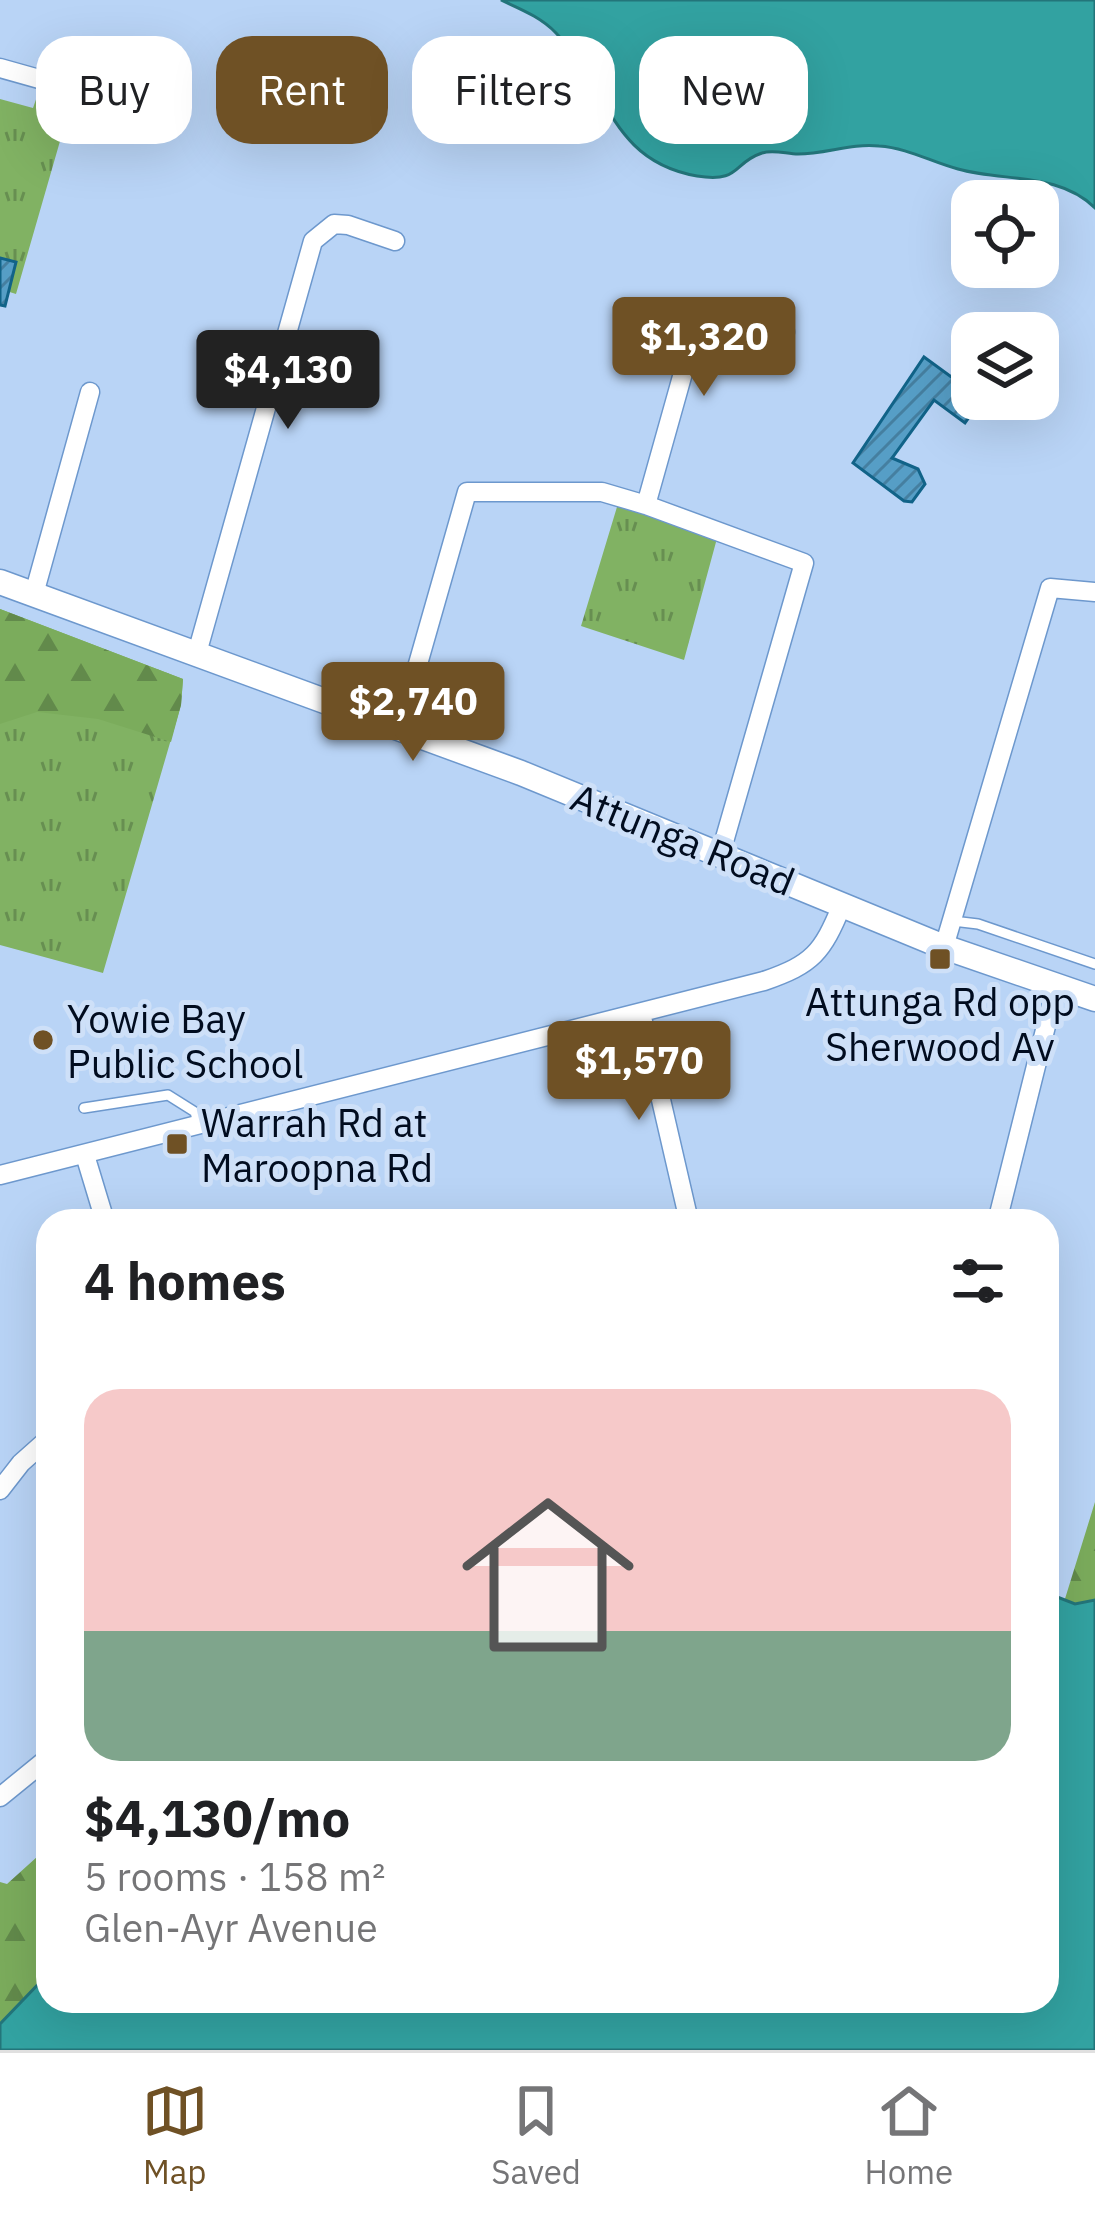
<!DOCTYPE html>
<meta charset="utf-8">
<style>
:root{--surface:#fff;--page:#f6f6f6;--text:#202124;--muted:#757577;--line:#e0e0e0;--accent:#6f5125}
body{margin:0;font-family:"IBM Plex Sans",sans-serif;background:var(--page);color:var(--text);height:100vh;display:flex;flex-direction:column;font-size:45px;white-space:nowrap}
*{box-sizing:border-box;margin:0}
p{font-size:39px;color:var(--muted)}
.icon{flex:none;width:66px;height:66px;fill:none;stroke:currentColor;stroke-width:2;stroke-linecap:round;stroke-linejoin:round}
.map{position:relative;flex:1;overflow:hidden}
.details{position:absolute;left:36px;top:1209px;width:1023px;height:804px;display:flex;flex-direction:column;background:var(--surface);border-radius:36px;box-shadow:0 12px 48px #0002}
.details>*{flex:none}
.hud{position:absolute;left:36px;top:36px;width:1023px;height:108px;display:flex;gap:24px}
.controls{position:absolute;left:951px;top:180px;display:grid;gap:24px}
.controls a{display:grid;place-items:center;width:108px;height:108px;border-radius:24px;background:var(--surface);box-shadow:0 12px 48px #0002;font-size:60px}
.price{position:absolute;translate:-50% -102px;padding:0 27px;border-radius:12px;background:var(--accent);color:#fff;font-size:39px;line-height:78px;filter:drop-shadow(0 3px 6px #0008)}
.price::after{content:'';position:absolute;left:50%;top:72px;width:36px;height:27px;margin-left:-18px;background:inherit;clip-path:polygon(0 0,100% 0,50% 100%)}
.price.current{background:#222;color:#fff}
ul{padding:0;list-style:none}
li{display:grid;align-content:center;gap:24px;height:636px;padding:0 48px}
li span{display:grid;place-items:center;height:372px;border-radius:36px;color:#555}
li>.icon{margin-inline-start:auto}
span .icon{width:216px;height:216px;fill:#fffc;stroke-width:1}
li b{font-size:51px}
h2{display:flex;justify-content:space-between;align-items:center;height:144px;padding:0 48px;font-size:51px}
.pill{padding:0 42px;border-radius:36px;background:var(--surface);box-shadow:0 12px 48px #0002;font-size:42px;line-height:108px}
.pill.current{background:var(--accent);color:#fff}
.menu{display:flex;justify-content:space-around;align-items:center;height:168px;border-top:3px solid var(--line);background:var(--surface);font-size:33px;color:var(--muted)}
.menu a{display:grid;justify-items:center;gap:6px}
.menu .current{color:var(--accent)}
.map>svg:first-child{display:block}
</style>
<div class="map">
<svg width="1095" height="2050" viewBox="0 0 1095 2050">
<defs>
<pattern id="grass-tufts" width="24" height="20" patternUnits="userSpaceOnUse" patternTransform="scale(3)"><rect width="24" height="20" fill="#81b263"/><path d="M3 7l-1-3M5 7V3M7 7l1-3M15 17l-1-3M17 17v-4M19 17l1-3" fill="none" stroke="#678f51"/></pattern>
<pattern id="forest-firs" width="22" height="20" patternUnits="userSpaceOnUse" patternTransform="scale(3)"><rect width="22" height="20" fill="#7bac5c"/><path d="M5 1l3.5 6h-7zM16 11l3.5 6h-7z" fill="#628a4b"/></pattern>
<pattern id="building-hatch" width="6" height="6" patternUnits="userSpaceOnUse" patternTransform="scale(3)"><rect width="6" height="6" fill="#569ec6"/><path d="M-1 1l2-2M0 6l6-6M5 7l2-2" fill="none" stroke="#457fa0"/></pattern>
</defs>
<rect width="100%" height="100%" fill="#b9d4f6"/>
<path fill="url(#grass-tufts)" d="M40,88L73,96L16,294L0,289V99L33,108Z
M620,497L719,531L684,660L581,626Z
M0,609L183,679L181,705L103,973L0,945Z"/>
<path fill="url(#forest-firs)" d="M0,609L183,679L181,705L171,742L98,719L37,712L0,724Z
M1095,1502V1600L1075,1604L1064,1602Z
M48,1847V1974L0,2024V1882L7,1884Z"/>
<path fill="#32a2a1" stroke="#23757a" stroke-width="3" d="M501,0H1095V208C1059,172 1004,182 958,169C931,162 908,148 879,146C851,143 826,154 798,154C787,154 773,149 762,153C732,163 741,183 697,176C610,161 609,88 556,33C541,17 520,9 501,0Z
M1047,1593L1075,1604L1095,1600V2050H0V2024L48,1974V2001H1047Z"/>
<path fill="url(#building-hatch)" stroke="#116388" stroke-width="3" d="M0,258L16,262L5,306L0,305Z
M924,357L972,392V399H982L965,423L934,400L892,458L918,469L925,484L912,502L904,501L853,463Z"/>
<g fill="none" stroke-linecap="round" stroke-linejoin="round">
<g stroke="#6d98cd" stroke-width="12">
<path id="service" d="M953,921L978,924L1095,964
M84,1108L168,1095L195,1112L199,1126"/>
</g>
<g stroke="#6d98cd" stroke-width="21">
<path id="minor" d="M0,68L153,111
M646,505L699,316L785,332
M34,594L90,392
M197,653L313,241L334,224L348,225L395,241
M400,727L467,492H602L646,505L804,563L721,852
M944,947L1050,588L1095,592
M641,1013L689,1221
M85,1155L105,1221
M0,1175L764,981C813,964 822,953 842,905
M998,1218L1056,986
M0,1490L21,1463L48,1439
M0,1797L48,1758"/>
</g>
<g stroke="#6d98cd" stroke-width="27">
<path id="tertiary" d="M0,582L521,773L944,947L1095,999"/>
</g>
<use href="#service" stroke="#fff" stroke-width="9"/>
<use href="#minor" stroke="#fff" stroke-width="18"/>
<use href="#tertiary" stroke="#fff" stroke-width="24"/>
</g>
<g fill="#6f5125" stroke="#cee0f8" stroke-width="4.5">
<rect x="928" y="947" width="24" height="24" rx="6"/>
<circle cx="43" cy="1040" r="12"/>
<rect x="165" y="1132" width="24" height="24" rx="6"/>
</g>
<g text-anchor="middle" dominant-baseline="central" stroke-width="10" stroke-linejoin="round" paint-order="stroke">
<g font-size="39" fill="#010c1f" stroke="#cee0f8">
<text transform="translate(683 839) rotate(22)">Attunga Road</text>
</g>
<g font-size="39" fill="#010c1f" stroke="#cee0f8" text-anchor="start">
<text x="940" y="1001" text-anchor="middle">Attunga Rd opp<tspan x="940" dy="45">Sherwood Av</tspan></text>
<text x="67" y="1018">Yowie Bay<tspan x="67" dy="45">Public School</tspan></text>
<text x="201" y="1122">Warrah Rd at<tspan x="201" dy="45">Maroopna Rd</tspan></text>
</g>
</g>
</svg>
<div class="controls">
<a><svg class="icon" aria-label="locate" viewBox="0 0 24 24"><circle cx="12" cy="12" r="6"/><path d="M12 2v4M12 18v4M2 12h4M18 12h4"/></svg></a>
<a><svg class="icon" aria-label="layers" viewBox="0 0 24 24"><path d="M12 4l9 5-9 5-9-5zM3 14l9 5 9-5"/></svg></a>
</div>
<b class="price" style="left:704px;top:399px">$1,320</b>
<b class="price current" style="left:288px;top:432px">$4,130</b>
<b class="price" style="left:413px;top:764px">$2,740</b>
<b class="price" style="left:639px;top:1123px">$1,570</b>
<div class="hud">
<a class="pill">Buy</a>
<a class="pill current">Rent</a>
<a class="pill">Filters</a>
<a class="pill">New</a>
</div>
<section class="details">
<h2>4 homes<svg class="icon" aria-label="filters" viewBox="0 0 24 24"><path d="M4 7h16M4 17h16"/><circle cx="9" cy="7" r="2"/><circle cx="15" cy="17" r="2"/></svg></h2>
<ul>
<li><span style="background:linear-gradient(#f6c9c9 65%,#7fa58c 0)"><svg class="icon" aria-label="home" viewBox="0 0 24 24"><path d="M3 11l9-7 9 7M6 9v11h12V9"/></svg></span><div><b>$4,130/mo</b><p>5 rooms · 158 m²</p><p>Glen-Ayr Avenue</p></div></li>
</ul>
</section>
</div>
<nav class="menu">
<a class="current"><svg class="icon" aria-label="map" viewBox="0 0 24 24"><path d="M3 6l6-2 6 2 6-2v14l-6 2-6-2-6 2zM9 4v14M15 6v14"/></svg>Map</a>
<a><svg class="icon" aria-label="saved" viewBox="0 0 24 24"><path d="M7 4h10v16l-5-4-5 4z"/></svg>Saved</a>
<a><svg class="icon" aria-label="home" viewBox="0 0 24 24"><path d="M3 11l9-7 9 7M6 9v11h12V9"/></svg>Home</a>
</nav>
